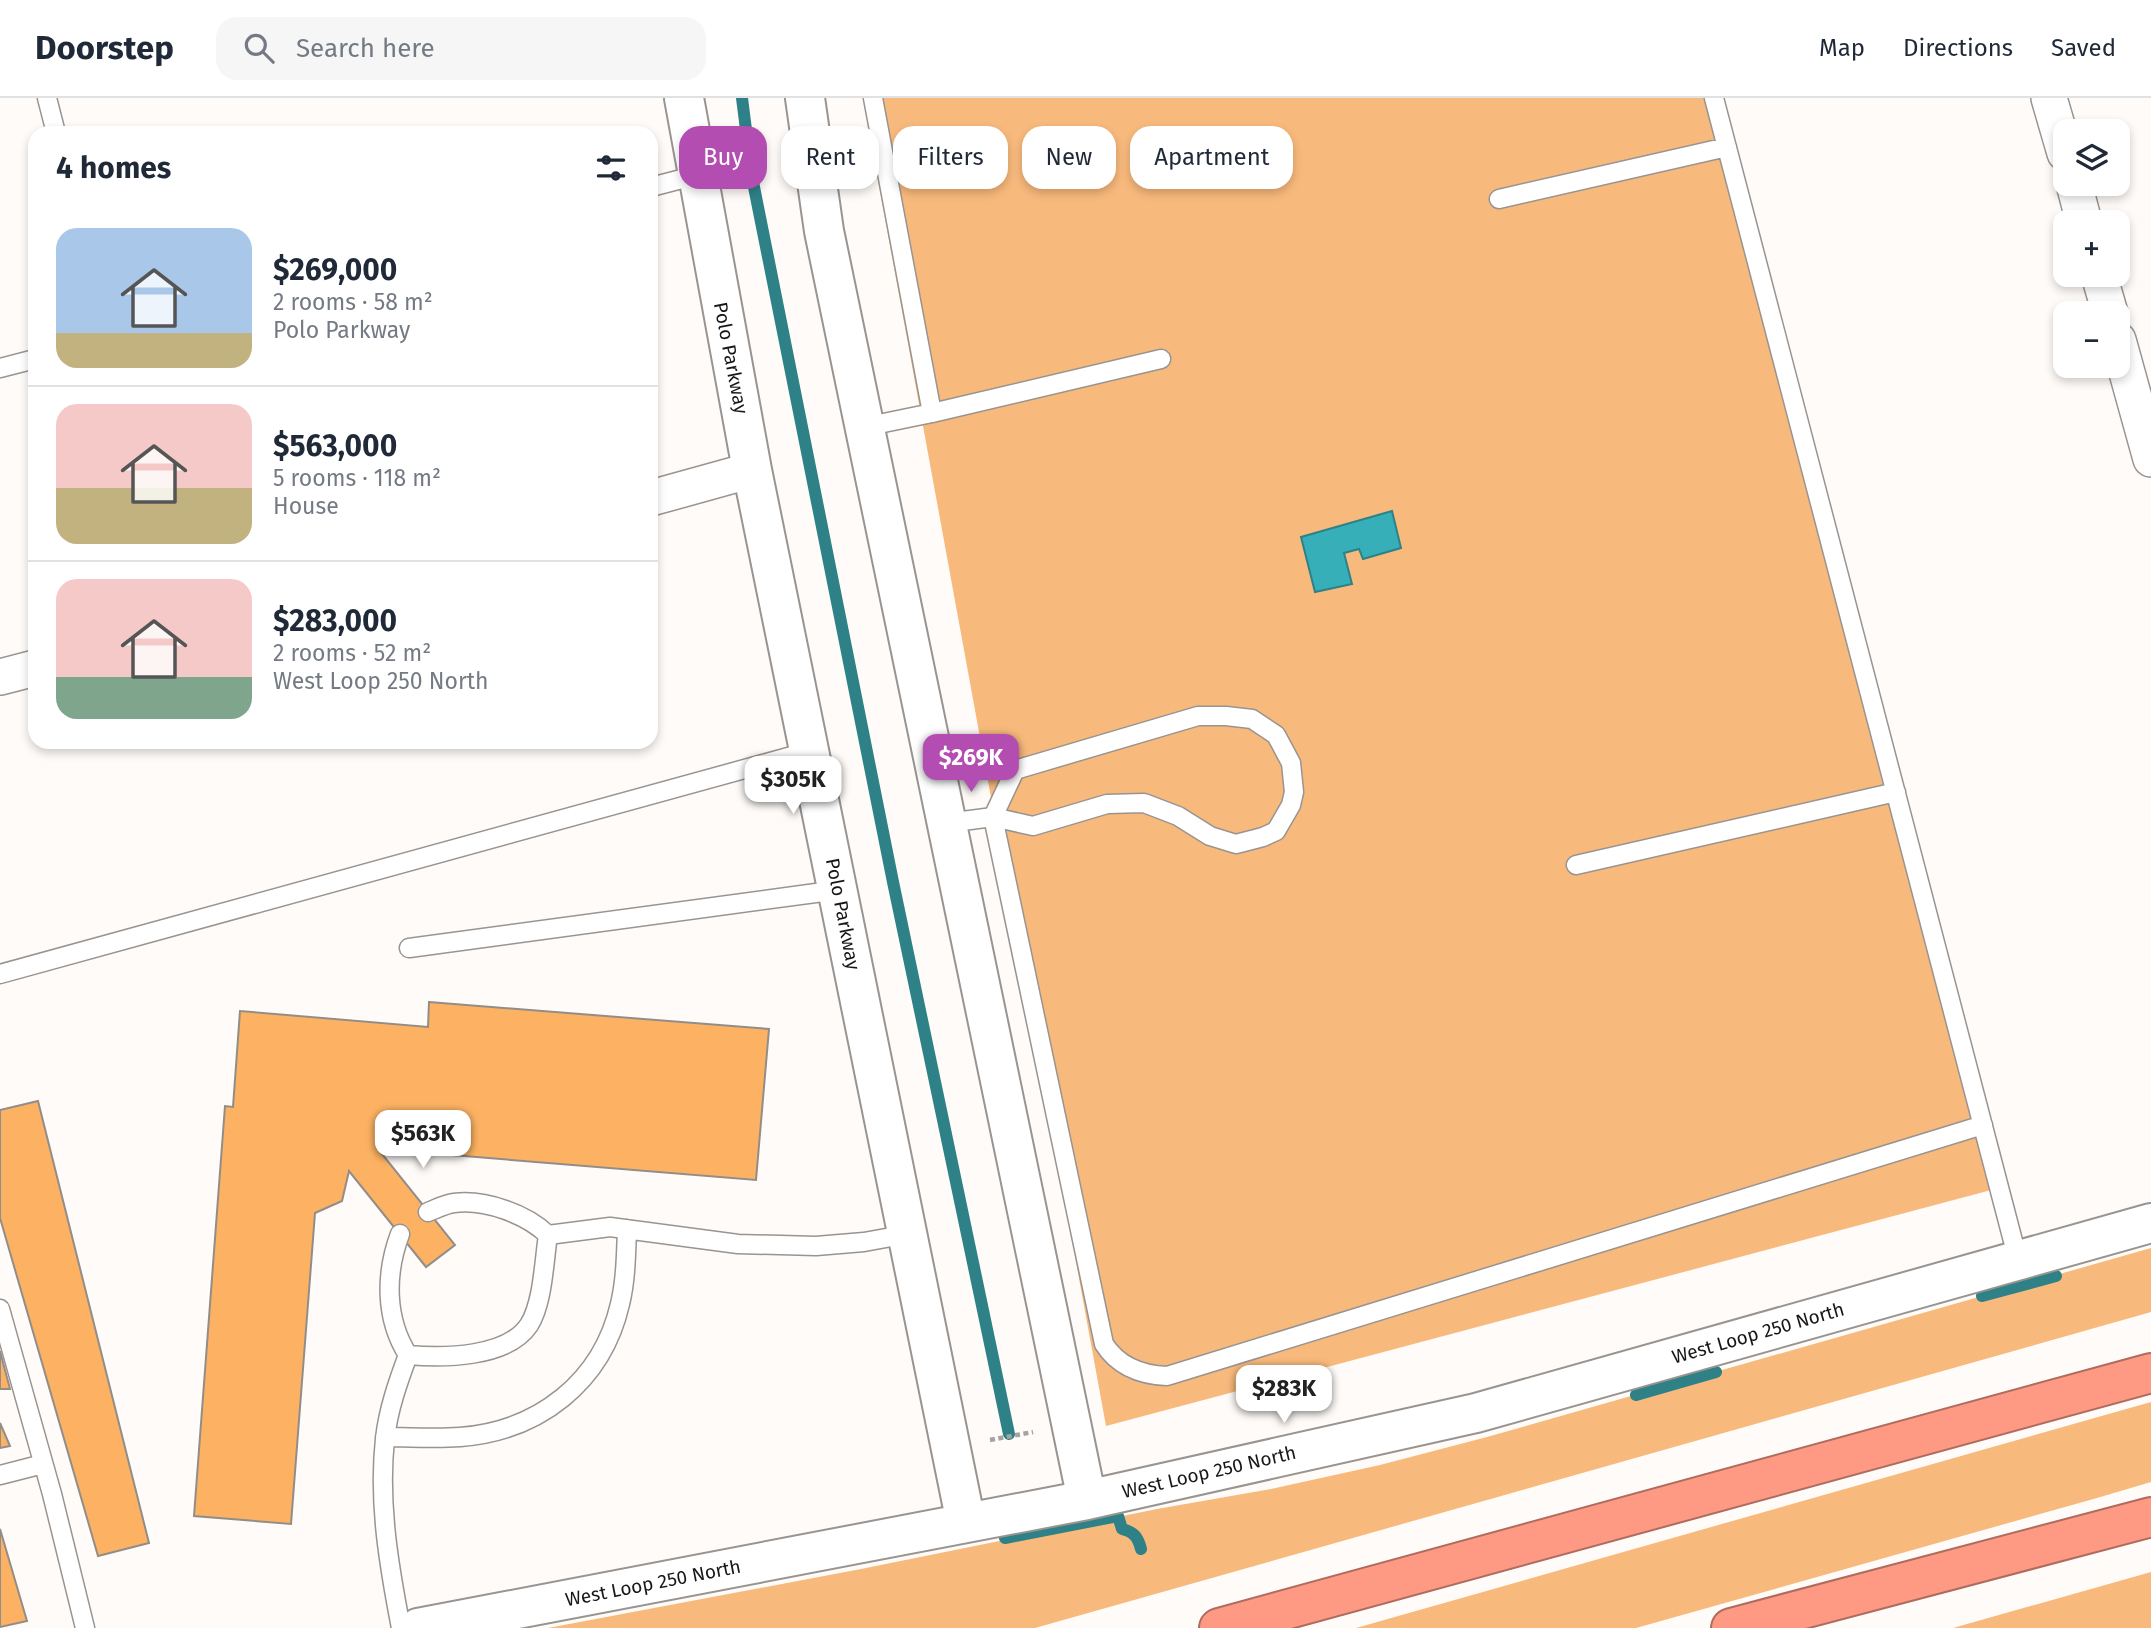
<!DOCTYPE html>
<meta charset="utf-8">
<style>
:root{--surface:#fff;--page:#f6f6f7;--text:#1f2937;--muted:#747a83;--line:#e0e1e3;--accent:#b34db2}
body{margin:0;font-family:"Fira Sans",sans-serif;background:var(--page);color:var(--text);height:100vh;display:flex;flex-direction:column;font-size:26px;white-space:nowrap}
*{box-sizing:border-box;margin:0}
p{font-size:23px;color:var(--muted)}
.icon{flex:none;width:38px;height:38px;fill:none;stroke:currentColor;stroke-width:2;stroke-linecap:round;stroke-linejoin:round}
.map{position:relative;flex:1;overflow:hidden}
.drawer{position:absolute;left:28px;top:28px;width:630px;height:623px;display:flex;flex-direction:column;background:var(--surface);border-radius:21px;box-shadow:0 4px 10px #0003}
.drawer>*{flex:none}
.top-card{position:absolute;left:679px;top:28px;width:665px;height:63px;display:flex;gap:14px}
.buttons{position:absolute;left:2053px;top:21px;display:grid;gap:14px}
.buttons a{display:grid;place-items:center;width:77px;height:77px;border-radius:14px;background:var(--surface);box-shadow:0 4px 10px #0003;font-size:35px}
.price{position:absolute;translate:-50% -60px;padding:0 16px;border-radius:14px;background:#fff;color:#222;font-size:23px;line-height:46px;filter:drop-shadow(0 2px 4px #0008)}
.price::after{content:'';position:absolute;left:50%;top:42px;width:21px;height:16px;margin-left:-10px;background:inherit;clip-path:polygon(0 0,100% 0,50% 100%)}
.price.current{background:var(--accent);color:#fff}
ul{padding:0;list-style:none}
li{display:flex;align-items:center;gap:21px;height:175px;padding:0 28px}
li+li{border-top:2px solid var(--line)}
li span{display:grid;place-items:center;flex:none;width:196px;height:140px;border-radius:21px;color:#555}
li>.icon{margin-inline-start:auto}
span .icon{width:84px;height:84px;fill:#fffc;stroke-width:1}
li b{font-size:30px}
h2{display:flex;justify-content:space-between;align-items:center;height:84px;padding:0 28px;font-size:30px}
.tag{padding:0 24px;border-radius:21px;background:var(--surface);box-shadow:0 4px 10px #0003;font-size:24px;line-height:63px}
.tag.current{background:var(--accent);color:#fff}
header{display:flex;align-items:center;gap:42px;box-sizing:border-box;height:98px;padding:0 35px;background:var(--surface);border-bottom:2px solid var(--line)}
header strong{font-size:33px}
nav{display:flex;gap:38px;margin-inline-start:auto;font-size:24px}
.search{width:490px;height:63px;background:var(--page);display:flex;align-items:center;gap:18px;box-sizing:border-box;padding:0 24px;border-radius:21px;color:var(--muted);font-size:26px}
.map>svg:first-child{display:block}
</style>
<header>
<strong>Doorstep</strong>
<div class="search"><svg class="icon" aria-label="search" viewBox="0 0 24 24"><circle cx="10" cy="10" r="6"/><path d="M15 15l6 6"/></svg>Search here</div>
<nav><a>Map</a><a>Directions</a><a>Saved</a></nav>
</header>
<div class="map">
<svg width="2151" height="1530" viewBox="0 0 2151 1530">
<rect width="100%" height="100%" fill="#fefbf8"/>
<path fill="#f8b97c" d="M863,0H1718L1995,1091L1106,1328Z
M2151,1150V1214L1035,1530H548L861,1471L1157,1411L1271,1391L1380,1367L1487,1339Z
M2151,1304V1384L2097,1400L1636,1530H1356Z
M2151,1474V1530H1953Z"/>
<path fill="#37afb8" stroke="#2e8187" stroke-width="2" d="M1392,413L1401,450L1363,461L1359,451L1344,455L1352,486L1315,494L1301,439Z"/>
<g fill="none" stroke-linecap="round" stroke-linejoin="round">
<path stroke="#2e8187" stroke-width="12" d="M742,0L752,79L893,784L1009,1336
M1982,1198L2056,1178
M1636,1297L1716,1274
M1005,1440L1118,1418L1122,1431C1134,1434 1138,1439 1141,1451"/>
</g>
<path fill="#fdb263" stroke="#928d88" stroke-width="2" d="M429,904L769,931L756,1082L378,1051L455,1147L426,1169L349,1073L342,1103L315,1115L291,1426L194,1418L225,1008L233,1009L240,913L428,929Z
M38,1003L149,1445L98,1458L0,1120V1012Z
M0,1253L10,1291H0Z
M0,1325L10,1348L0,1350Z
M0,1431L27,1523L0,1529Z"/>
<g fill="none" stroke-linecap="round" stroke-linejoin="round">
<g stroke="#999490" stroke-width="21">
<path id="lane" d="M47,0L56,35
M1714,0L2018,1162
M651,89L697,77
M1499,101L1727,49
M0,270L35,261
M932,315L1161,261
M864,329L932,315L873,0
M947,725L993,719L1033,728L1107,706L1144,705L1178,718L1210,738L1236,746L1263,739L1276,733L1291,707L1294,694L1291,665L1276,637L1252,621L1226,618H1198L1015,672L993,719L1104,1246C1118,1268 1141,1277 1167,1278L1983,1027
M1576,767L1896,694
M409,850L838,792
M0,876L810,653
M428,1114C436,1111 445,1106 454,1105C485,1101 526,1116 548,1137
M400,1136C385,1176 385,1221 408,1257
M0,1211L52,1396L85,1530
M385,1339C410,1339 435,1341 460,1339C539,1333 602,1284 620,1206C626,1181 626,1156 627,1131
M0,1377L43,1366
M401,1530C389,1468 378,1404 385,1341C388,1312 398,1284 408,1257C443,1260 507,1260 529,1227C543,1205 544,1163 548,1137L610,1129L738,1146L816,1148L864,1144L908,1136"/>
</g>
<g stroke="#999490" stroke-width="38">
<path id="street" d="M2049,0L2065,55
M2074,86L2084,124
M2099,177L2110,215
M2118,242L2151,361
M651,400L752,372
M0,579L35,570"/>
</g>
<g stroke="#999490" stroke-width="42">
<path id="secondary" d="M684,0L752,372L966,1425
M805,0L824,133L1087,1402
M418,1530L1087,1402L1476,1315L2151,1125"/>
</g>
<g stroke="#ae6c5e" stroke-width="42">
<path id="highway" d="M1219,1530L2151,1275
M1731,1530L2151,1419"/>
</g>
<path stroke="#a5a3a0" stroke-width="4.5" stroke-dasharray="5 3.5" stroke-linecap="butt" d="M990,1342L1033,1334"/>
<use href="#lane" stroke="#fff" stroke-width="18"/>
<use href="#street" stroke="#fff" stroke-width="35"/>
<use href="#secondary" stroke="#fff" stroke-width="38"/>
<use href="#highway" stroke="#fe9984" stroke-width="38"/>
</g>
<g text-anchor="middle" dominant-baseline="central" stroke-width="7" stroke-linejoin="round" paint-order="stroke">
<g font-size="19" fill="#191716" stroke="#fff">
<text transform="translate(731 260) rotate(79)">Polo Parkway</text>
<text transform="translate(843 816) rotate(79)">Polo Parkway</text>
<text transform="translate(1758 1235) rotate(-16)">West Loop 250 North</text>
<text transform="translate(1209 1374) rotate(-13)">West Loop 250 North</text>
<text transform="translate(653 1485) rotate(-11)">West Loop 250 North</text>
</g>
</g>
</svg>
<div class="buttons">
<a><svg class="icon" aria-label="layers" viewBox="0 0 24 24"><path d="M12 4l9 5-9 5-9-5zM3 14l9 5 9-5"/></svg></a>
<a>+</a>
<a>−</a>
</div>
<b class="price current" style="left:971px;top:696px">$269K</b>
<b class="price" style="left:793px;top:718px">$305K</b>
<b class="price" style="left:423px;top:1072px">$563K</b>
<b class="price" style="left:1284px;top:1327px">$283K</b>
<div class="top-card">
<a class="tag current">Buy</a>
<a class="tag">Rent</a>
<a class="tag">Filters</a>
<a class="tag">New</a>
<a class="tag">Apartment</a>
</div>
<section class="drawer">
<h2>4 homes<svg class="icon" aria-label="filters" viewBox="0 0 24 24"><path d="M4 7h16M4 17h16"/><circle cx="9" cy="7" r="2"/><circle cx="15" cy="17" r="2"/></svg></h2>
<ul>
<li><span style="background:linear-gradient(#a9c7e8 75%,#c2b280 0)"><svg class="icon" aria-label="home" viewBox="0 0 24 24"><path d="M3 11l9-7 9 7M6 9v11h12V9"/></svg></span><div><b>$269,000</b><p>2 rooms · 58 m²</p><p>Polo Parkway</p></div></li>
<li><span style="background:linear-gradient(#f6c9c9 60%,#c2b280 0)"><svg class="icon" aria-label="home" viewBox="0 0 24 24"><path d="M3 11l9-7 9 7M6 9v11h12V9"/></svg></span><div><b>$563,000</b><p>5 rooms · 118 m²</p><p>House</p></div></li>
<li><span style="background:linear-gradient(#f6c9c9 70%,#7fa58c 0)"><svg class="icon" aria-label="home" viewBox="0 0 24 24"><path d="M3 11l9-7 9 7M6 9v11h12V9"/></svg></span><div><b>$283,000</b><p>2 rooms · 52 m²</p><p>West Loop 250 North</p></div></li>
</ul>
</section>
</div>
